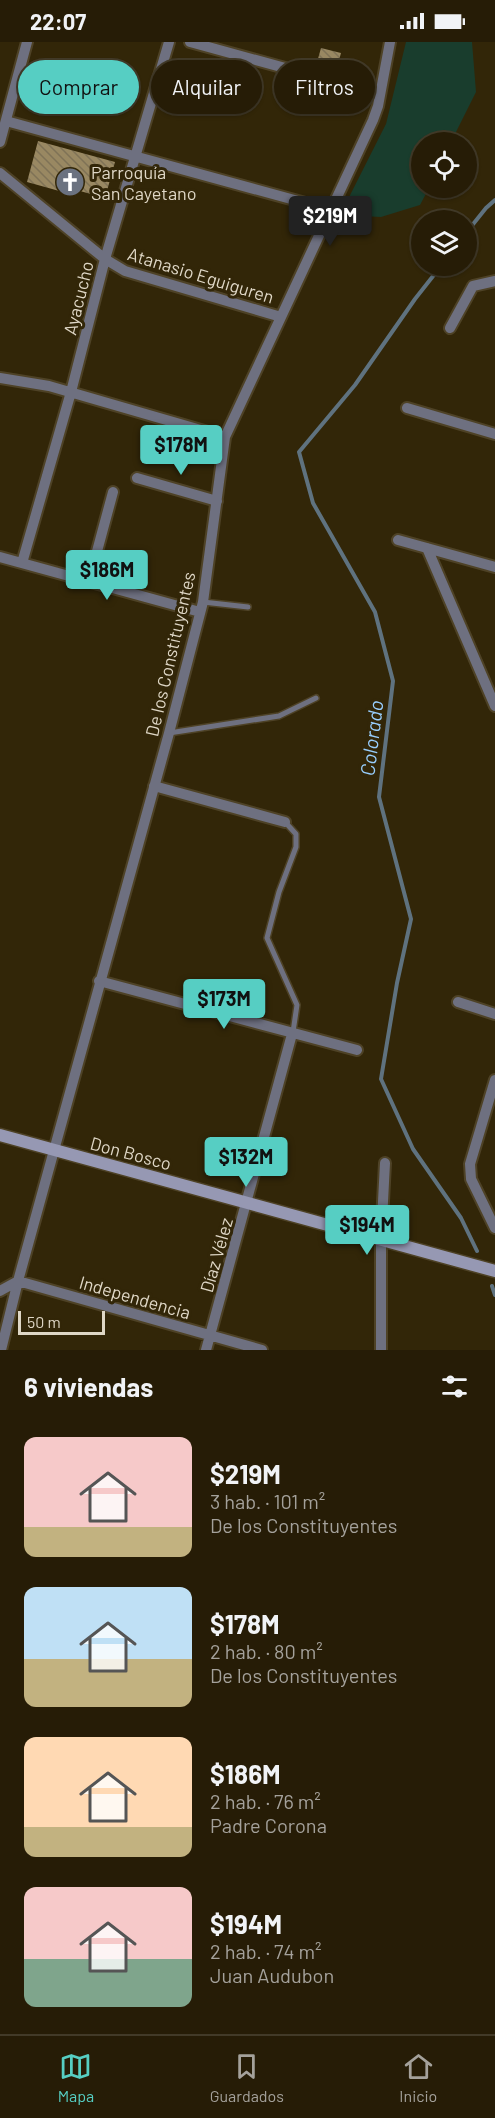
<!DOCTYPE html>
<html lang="es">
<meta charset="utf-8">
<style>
:root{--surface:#261c06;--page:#2e2510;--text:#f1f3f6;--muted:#a4a19b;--line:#423a28;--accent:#56cec3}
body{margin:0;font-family:Barlow,sans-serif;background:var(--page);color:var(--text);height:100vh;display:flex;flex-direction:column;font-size:22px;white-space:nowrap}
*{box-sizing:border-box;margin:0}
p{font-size:20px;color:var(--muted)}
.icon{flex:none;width:33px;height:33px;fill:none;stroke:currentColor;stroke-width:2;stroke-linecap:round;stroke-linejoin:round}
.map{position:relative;height:1308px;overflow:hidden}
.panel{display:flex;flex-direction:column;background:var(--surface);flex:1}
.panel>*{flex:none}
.top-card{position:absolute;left:18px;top:18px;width:459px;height:54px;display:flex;gap:12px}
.buttons{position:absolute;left:411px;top:90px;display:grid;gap:12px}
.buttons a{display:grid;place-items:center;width:66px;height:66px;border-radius:50%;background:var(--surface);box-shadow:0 2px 4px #0004,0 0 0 2px var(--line);font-size:30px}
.scale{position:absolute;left:18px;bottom:15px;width:87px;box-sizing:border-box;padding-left:6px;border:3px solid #dfd7c6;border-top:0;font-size:16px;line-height:21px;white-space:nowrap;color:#dfd7c6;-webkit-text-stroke:4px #322608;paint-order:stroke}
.price{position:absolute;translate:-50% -51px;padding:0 14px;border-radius:6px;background:var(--accent);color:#111;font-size:20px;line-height:39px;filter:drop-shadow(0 2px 3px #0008)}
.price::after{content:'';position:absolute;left:50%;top:36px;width:18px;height:14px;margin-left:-9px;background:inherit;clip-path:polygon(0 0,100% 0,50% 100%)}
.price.on{background:#222;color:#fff}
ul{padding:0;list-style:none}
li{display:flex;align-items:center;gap:18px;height:150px;padding:0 24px}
li span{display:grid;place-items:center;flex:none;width:168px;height:120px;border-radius:12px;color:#555}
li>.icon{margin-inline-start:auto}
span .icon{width:72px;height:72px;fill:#fffc;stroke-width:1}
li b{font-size:26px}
h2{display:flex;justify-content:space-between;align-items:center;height:72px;padding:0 24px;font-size:26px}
.tag{padding:0 21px;border-radius:27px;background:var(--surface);box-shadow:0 2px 4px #0004,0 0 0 2px var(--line);font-size:21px;line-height:54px}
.tag.on{background:var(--accent);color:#111}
.status{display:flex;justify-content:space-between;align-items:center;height:42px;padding:0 30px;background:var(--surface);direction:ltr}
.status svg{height:16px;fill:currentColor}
.dock{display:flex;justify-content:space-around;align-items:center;height:84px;border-top:2px solid var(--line);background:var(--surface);font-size:16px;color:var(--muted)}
.dock a{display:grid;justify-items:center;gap:3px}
.dock .on{color:var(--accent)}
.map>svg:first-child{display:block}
</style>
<div class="status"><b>22:07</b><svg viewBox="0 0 49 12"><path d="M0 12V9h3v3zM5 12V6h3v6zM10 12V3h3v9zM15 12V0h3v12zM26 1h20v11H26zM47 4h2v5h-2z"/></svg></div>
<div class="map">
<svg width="495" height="1308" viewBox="0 0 495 1308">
<defs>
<pattern id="building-back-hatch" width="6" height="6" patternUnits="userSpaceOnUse" patternTransform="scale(1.5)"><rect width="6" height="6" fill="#998862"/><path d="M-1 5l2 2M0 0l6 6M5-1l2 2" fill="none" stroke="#7f7256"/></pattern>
</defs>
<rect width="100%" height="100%" fill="#322608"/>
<path fill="#193d2d" d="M406,0H472L476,50L451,100H422V146H429L420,163L381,175L340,173L386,82Z"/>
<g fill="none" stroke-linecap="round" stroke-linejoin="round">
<path stroke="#5f727f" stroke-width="4" d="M466,191L486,166L495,158
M441,224L415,257L355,343L299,410L313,461L375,570L393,639L379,755L411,877L397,941L381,1037L413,1107L461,1176L477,1209
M492,1244L495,1253"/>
</g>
<path fill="url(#building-back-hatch)" d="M321,6L341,11L336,29L316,24Z
M38,99L115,120L105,156L80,149L70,152L27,140Z"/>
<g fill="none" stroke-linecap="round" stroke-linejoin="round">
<g stroke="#4e4226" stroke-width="8">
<path id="lane" d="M203,560L248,565
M169,691L279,674L316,656
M285,780L296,792V805L279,850L267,896L297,963L293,990"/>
</g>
<g stroke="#4e4226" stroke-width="14">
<path id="street" d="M190,0L380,52
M6,79L331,168
M0,100L27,0
M0,131L105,217L125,229L281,275
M450,286L473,244L495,239
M0,336L49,344L225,395
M407,366L495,392
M137,436L217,459
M398,498L495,525
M427,506L495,664
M0,515L200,570
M22,521L71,350L105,217L169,0
M89,539L113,450
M154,744L285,780
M99,939L357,1008
M458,960L495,972
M495,1038L470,1122L471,1137L495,1186
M0,1249L18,1239L262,1308
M1,1308L18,1239L169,691L203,560L225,395L373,78L378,64L390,0
M206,1308L292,992
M381,1308V1198L385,1121"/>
</g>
<g stroke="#4e4226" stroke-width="15">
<path id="secondary" d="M0,1093L495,1229"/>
</g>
<use href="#lane" stroke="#6e7080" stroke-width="5"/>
<use href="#street" stroke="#6e7080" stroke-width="10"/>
<use href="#secondary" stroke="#9698b3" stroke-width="12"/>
</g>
<defs>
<g id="church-disc" transform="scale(1.5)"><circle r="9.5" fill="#6b7280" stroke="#322608"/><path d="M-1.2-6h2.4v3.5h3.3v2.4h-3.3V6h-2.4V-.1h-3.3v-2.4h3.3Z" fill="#fff"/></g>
</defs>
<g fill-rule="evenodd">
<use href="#church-disc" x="70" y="140"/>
</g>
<g text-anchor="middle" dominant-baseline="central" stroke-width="6" stroke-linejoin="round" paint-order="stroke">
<g font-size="18" fill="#dfd7c6" stroke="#322608" text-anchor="start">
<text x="91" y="130">Parroquía<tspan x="91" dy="21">San Cayetano</tspan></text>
</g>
<g font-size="18" fill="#dfd7c6" stroke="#322608">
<text transform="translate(201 233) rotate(17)">Atanasio Eguiguren</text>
<text transform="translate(78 256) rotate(-76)">Ayacucho</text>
<text transform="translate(170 612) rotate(-77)">De los Constituyentes</text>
<text transform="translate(131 1111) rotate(15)">Don Bosco</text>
<text transform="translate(216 1213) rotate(-74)">Díaz Vélez</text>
<text transform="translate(135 1255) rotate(16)">Independencia</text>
</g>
<g font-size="20" font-style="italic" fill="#98cefd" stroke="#322608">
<text transform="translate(371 696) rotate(-83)">Colorado</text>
</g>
</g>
</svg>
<div class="buttons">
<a><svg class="icon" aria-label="locate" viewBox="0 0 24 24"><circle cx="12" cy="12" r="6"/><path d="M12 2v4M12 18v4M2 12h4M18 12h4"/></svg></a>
<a><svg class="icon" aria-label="layers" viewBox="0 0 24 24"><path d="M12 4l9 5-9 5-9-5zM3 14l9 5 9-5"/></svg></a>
</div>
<div class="scale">50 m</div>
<b class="price on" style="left:330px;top:205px">$219M</b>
<b class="price" style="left:181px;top:434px">$178M</b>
<b class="price" style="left:107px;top:559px">$186M</b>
<b class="price" style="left:224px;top:988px">$173M</b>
<b class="price" style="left:246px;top:1146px">$132M</b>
<b class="price" style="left:367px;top:1214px">$194M</b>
<div class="top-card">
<a class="tag on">Comprar</a>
<a class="tag">Alquilar</a>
<a class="tag">Filtros</a>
</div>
</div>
<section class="panel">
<h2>6 viviendas<svg class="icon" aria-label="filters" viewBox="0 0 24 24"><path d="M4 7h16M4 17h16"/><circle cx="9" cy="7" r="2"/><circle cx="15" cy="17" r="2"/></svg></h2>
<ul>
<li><span style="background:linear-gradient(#f6c9c9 75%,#c2b280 0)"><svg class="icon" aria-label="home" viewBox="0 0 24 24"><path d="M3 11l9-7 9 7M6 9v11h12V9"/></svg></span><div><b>$219M</b><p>3 hab. · 101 m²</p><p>De los Constituyentes</p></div></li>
<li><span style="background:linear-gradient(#bfe0f5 60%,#c2b280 0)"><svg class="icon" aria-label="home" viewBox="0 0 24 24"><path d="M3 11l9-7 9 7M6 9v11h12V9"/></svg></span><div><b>$178M</b><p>2 hab. · 80 m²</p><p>De los Constituyentes</p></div></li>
<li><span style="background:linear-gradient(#ffd9b3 75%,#c2b280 0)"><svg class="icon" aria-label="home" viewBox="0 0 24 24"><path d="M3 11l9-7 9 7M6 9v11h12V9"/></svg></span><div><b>$186M</b><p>2 hab. · 76 m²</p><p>Padre Corona</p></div></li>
<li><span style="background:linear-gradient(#f6c9c9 60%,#7fa58c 0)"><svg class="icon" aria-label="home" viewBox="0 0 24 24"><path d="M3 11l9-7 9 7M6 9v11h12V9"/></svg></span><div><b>$194M</b><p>2 hab. · 74 m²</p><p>Juan Audubon</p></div></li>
</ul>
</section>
<nav class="dock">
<a class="on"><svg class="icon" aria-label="map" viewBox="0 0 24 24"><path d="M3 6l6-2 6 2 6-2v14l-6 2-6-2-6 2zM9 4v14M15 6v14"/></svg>Mapa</a>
<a><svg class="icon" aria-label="saved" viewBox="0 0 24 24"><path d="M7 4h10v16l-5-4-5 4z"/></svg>Guardados</a>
<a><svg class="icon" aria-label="home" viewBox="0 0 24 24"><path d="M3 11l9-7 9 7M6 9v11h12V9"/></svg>Inicio</a>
</nav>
